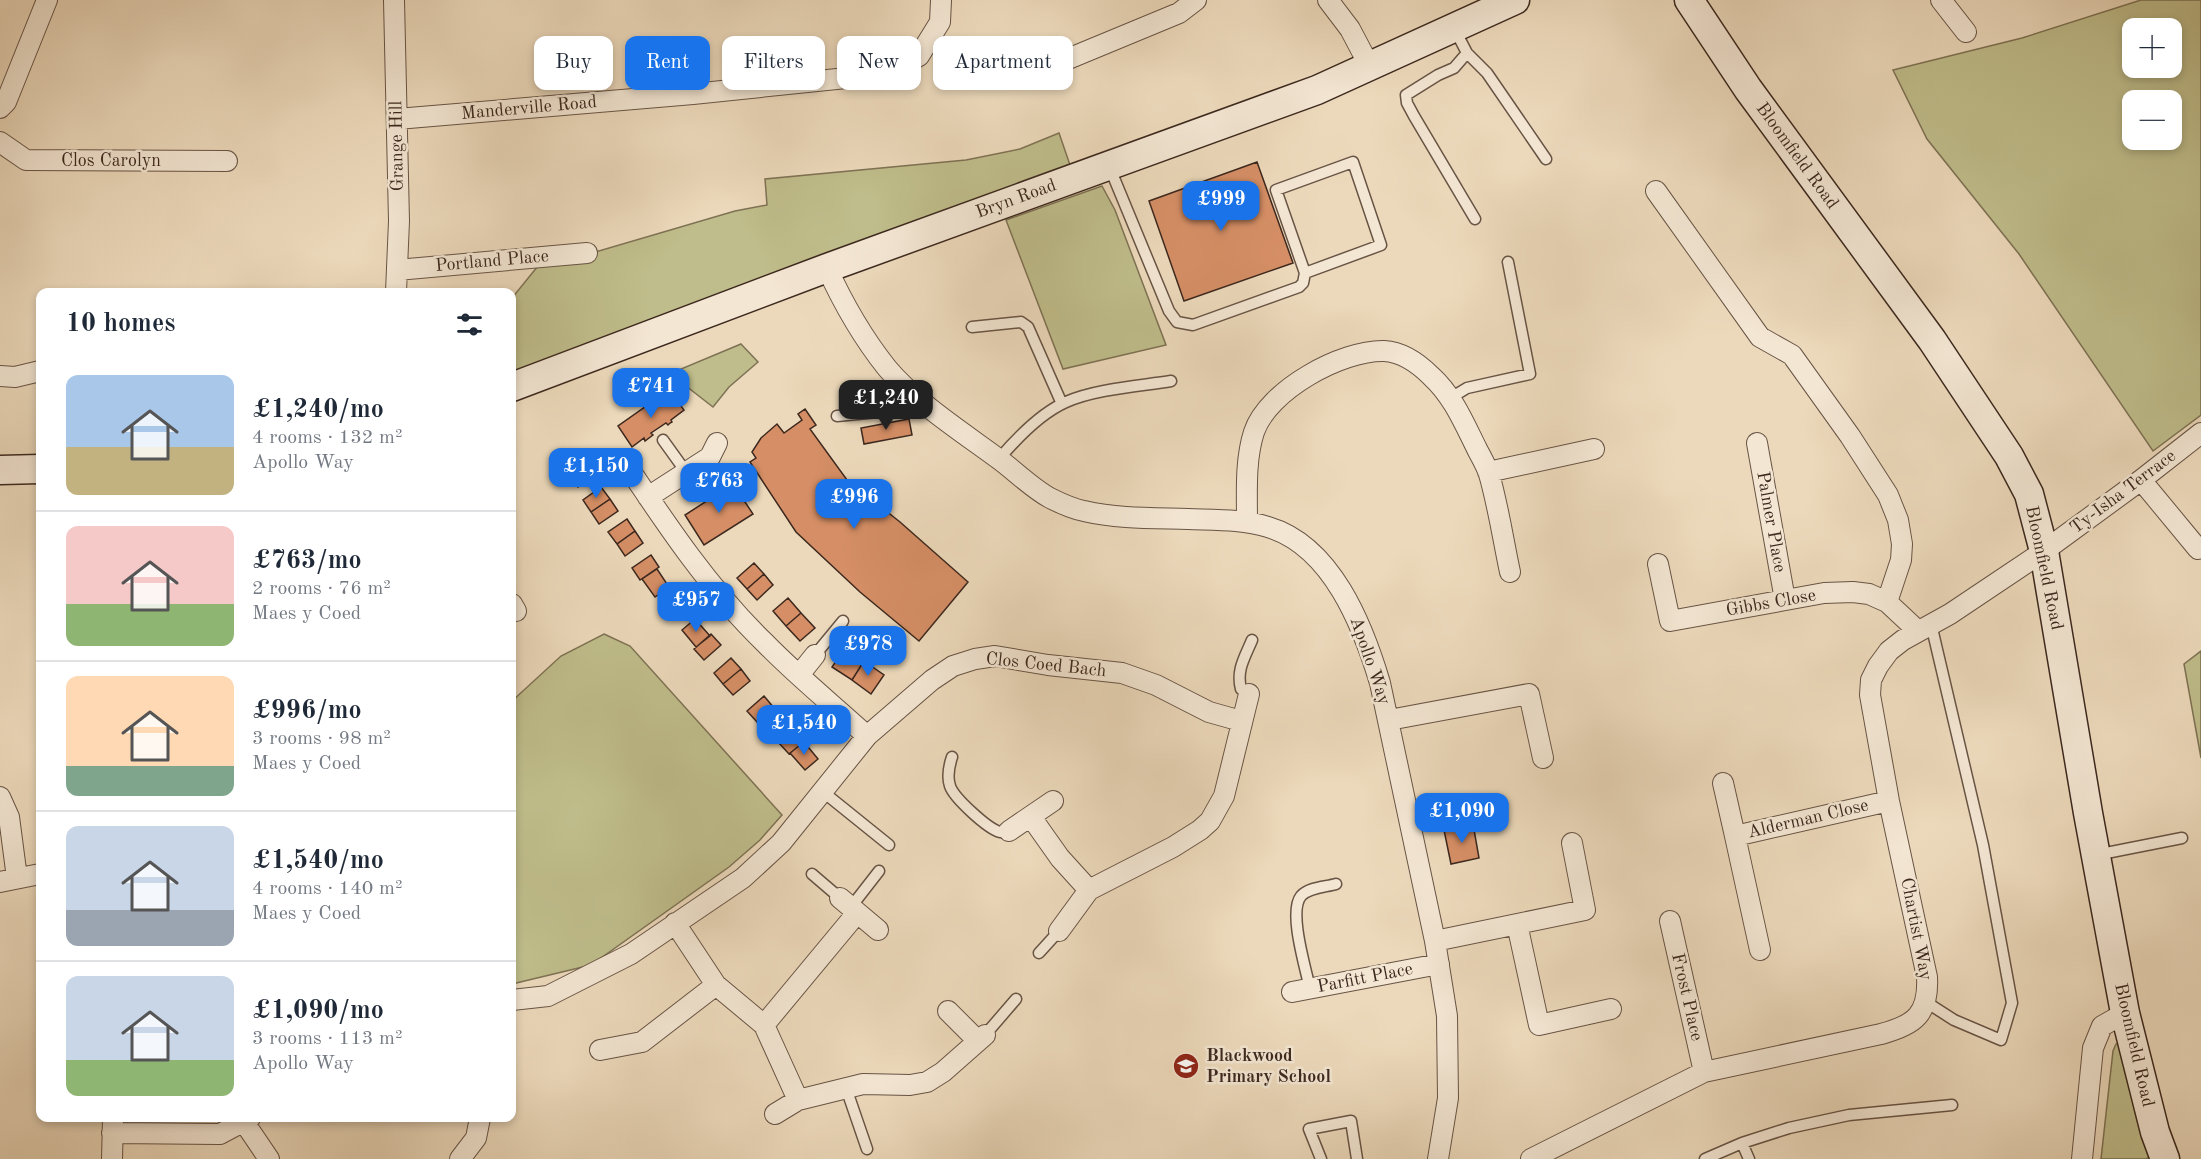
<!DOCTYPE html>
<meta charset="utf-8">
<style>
:root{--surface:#fff;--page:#f6f6f7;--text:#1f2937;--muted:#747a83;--line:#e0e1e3;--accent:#1a73e8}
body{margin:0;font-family:"Old Standard TT",serif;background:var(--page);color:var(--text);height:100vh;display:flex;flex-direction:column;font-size:22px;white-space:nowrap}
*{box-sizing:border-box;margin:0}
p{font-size:20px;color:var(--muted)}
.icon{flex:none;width:33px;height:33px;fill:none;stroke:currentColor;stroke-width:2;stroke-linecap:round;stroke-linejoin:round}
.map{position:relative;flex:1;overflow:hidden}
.details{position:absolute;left:36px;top:288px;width:480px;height:834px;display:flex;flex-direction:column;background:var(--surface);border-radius:12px;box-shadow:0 3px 9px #0003}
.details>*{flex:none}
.guide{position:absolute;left:534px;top:36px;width:570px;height:54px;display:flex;gap:12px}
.fabs{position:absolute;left:2122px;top:18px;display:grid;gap:12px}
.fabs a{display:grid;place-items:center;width:60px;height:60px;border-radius:12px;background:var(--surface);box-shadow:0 3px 9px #0003;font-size:30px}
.price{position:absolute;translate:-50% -51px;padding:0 14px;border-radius:12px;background:var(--accent);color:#fff;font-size:20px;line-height:39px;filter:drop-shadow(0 2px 3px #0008)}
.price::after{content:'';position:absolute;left:50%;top:36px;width:18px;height:14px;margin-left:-9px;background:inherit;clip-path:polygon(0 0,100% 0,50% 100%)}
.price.active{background:#222;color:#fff}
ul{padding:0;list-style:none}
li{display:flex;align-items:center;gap:18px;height:150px;padding:0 30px}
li+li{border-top:2px solid var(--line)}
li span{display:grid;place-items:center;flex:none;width:168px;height:120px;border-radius:12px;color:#555}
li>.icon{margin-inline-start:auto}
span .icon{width:72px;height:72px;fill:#fffc;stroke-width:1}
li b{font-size:26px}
h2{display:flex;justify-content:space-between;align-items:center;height:72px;padding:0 30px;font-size:26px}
.pill{padding:0 21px;border-radius:12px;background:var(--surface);box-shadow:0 3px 9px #0003;font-size:21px;line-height:54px}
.pill.active{background:var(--accent);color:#fff}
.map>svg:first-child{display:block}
</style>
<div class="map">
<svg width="2201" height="1159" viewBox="0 0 2201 1159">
<rect width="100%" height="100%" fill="#ecd9bb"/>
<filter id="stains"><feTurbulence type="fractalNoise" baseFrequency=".00333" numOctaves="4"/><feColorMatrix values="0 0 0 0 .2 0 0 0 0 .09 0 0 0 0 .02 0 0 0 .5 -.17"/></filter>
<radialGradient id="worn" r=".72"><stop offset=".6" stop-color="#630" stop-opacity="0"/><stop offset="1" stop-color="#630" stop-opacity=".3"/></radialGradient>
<path fill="#bfbd8b" stroke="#7e7254" stroke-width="1.5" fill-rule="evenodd" d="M2141,0H2201V415L2153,451L2019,254L1927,139L1893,70L2022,38ZM2172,28V68H2133V28ZM2172,100V140H2133V100Z
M1059,133L1070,165L512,373V298L542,261L575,258L735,211L767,205L765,179L966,160L1020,149Z
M1102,186L1115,210L1166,345L1063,369L1006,220Z
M741,344L758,362L729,387L713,407L677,379L681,369Z
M604,634L630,646L782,815L760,840L729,867L591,965L512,984V701L561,656Z
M2201,651V758L2184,664Z
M2119,1043L2151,1156L2146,1159H2101L2113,1051L2116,1044Z"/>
<path fill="#d58e65" stroke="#3c281e" stroke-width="1.5" d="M1257,162L1293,263L1184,301L1149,201Z
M669,390L684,410L671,420L672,422L670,423L668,425L666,423L651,433L653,435L645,441L644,438L632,447L618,426Z
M805,409L816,425L810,429L847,480L900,522L968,582L919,641L860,592L796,532L750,462L756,458L752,452L761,438L777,424L784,433L802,420L798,414Z
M909,419L912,435L864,444L861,428Z
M579,450L588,462L569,474L561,462Z
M588,462L596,474L578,487L569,474Z
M733,484L753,514L704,545L685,515Z
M601,487L610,499L591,512L583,500Z
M610,499L618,511L599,524L591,512Z
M627,519L635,531L617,544L608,532Z
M635,531L643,543L625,556L617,544Z
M651,555L659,567L640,580L632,568Z
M754,563L764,574L747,589L737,578Z
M657,569L669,587L655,597L642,579Z
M764,574L773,585L757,600L747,589Z
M788,598L801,613L786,626L773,611Z
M801,613L815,628L800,641L786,626Z
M695,619L710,636L696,647L682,630Z
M711,634L721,645L704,660L694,649Z
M845,648L864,661L852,680L832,667Z
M731,658L741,669L723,684L714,673Z
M864,661L884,675L871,694L852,680Z
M741,669L750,681L733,695L723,684Z
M764,696L774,708L757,722L747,711Z
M774,708L783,719L766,733L757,722Z
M796,729L806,740L789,754L779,743Z
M804,742L818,759L805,770L790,753Z
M1473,824L1479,858L1451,864L1444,830Z"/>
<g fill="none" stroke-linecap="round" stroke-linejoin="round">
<g stroke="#685445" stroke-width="13">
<path id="lane" d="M1454,28L1467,53L1487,73L1546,159
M1467,53L1454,68L1438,75L1406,95L1407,103L1414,116L1475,219
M1109,166L1169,311L1177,322L1193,325L1299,287L1303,283L1305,273L1276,190L1353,162L1381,245L1305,273
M972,327L1021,322L1028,327L1062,404
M1452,400V397L1467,388L1530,374L1508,262
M837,416L888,411L908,389
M663,440L686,472
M999,459C1016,439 1041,413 1066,402C1095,389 1140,386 1171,381
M815,655L843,621
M1249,694L1241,689C1236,670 1245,657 1252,640
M952,757C949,766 947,777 950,786C954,798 988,829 1000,832C1003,832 1006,832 1009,831
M822,791L889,845
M2096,855L2182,838
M812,874L840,898
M851,907L879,871
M1039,953L1059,931
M1310,989C1306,969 1288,912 1301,896C1309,887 1326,887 1336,884
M1926,1002L1954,1020L2001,1040L2012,1003L1983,845L1931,624
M985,1035L1016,999
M846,1088L867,1149
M1321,1159L1309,1129L1351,1121L1357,1159
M1705,1159L1742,1143
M1749,1159L1742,1143L1789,1128L1849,1115L1952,1105"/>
</g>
<g stroke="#685445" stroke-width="22">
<path id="street" d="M394,0L399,221L396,292
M1328,0L1350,29L1370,67
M1941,0L1966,32
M1051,66L1179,13L1196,0
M0,108L6,102L47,0
M397,119L693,94L885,74L919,56L940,22L941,0
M0,142L26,160L227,161
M1656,191L1760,337L1792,355L1850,436L1888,495L1898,520L1902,544L1901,560L1887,602
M827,268C843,303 863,338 887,368C914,401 965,434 1000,460C1016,472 1032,488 1050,498C1060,503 1073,509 1084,511C1118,519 1153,518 1188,519C1214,520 1243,519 1268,527C1332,546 1363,626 1380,683L1435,941L1447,1016L1448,1098L1438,1159
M397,270L587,253
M0,376L15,377L40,371
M1757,443L1785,600
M624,461C666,524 710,590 765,643C797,676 833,705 867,736
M1488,472L1594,449
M2141,480L2198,549L2201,547
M648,497L710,457L717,443
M1247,522C1247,492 1245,460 1254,432C1268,390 1342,350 1384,351C1402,352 1419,364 1431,376C1453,396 1464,423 1477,449C1481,457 1486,465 1489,474C1498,505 1503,539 1510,572
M1658,564L1670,621L1824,593L1853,592L1869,594L1887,602L1918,631
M512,604L516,611
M799,675L815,655
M1389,720L1529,694L1543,758
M1723,783L1735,836
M0,797L9,817L17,878
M1031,817L1060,858L1089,890
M1009,831L1053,801
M0,882L40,874
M840,898L878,930
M1670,921L1704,1072
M675,923L716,985L764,1025L798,1100L863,1084L910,1085L927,1082L943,1072L985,1035
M1517,924L1539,1025L1611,1009
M1059,931L1089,890L1173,847L1200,830L1210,821L1224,796L1249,694
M1435,941L1585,910L1572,843
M1760,950L1735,836L1889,801
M1292,992L1439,964
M512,1000L548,996L631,954L743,878L781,843L867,736L932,680L953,666L975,659L995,656L1048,665L1122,673L1156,685L1209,712L1241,721
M948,1011L978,1041
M764,1025L857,913
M600,1050L642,1042L716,985
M775,1114L798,1100
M244,1122L269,1159
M112,1133L220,1134L250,1118
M112,1159L113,1118
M460,1159L476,1138L480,1118
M1531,1159L1704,1072L1881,1034C1915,1025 1929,1014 1927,977L1889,801L1870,695L1871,680L1878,666L1889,651L1903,640L1950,614L2044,551L2141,480L2201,433
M2082,1159L2093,1048L2102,1026L2125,1013"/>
</g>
<g stroke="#3c281e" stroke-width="31">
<path id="secondary" d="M1689,0L1748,89L1932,340L2009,456L2029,494L2044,551L2088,813L2125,1013L2155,1132L2165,1159
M512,387L827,268L1317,90L1515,0
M0,470L40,469"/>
</g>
<use href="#lane" stroke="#f3e6d3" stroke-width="10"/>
<use href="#street" stroke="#f3e6d3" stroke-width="20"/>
<use href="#secondary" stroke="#f3e6d3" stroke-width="28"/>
</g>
<defs>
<g id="school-disc" transform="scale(1.35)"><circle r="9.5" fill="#8f2418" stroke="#f3e6d3"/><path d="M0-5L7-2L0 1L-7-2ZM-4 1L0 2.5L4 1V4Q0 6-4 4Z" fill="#fff"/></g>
</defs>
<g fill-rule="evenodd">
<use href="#school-disc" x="1186" y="1066"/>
</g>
<g text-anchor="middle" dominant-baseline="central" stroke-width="5" stroke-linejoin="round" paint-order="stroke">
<g font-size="18" fill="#3c281e" stroke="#f3e6d3">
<text transform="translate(529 108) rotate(-5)">Manderville Road</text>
<text transform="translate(397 146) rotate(-91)">Grange Hill</text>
<text transform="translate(1797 156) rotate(54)">Bloomfield Road</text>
<text x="111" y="161">Clos Carolyn</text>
<text transform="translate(1016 199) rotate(-20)">Bryn Road</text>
<text transform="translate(492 261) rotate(-5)">Portland Place</text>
<text transform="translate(2123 492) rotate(-37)">Ty-Isha Terrace</text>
<text transform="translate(1771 522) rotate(80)">Palmer Place</text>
<text transform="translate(2044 568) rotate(78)">Bloomfield Road</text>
<text transform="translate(1771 603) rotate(-10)">Gibbs Close</text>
<text transform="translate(1370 661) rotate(71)">Apollo Way</text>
<text transform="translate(1046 665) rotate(6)">Clos Coed Bach</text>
<text transform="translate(1808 819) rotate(-13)">Alderman Close</text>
<text transform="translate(1916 929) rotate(79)">Chartist Way</text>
<text transform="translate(1365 978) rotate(-11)">Parfitt Place</text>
<text transform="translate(1687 997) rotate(77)">Frost Place</text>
<text transform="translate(2134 1045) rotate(77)">Bloomfield Road</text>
</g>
<g font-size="18" font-weight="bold" fill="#3c281e" stroke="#f3e6d3" text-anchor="start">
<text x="1206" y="1056">Blackwood<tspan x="1206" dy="21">Primary School</tspan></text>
</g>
</g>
<rect width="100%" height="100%" filter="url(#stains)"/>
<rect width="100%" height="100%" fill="url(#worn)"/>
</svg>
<div class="fabs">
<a>+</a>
<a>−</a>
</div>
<b class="price" style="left:1221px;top:232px">£999</b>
<b class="price" style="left:651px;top:419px">£741</b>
<b class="price active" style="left:886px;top:431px">£1,240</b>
<b class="price" style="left:596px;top:499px">£1,150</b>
<b class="price" style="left:719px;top:514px">£763</b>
<b class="price" style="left:854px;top:530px">£996</b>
<b class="price" style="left:696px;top:633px">£957</b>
<b class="price" style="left:868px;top:677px">£978</b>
<b class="price" style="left:804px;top:756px">£1,540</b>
<b class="price" style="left:1462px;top:844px">£1,090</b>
<div class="guide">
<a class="pill">Buy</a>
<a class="pill active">Rent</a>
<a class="pill">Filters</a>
<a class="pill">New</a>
<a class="pill">Apartment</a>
</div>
<section class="details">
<h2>10 homes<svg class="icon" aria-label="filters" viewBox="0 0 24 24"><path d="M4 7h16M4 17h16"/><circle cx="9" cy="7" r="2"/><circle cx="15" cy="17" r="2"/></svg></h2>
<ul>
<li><span style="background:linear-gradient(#a9c7e8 60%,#c2b280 0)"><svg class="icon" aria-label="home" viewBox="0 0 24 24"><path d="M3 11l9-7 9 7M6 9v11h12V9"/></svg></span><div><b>£1,240/mo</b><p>4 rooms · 132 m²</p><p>Apollo Way</p></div></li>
<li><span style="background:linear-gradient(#f6c9c9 65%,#8fb573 0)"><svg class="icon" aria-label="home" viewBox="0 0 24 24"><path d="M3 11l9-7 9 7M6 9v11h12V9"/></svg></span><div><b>£763/mo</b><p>2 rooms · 76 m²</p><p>Maes y Coed</p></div></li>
<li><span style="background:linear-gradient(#ffd9b3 75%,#7fa58c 0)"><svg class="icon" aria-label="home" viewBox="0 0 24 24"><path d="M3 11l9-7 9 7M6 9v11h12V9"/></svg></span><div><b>£996/mo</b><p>3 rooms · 98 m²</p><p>Maes y Coed</p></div></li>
<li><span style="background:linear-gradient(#c9d6e8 70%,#9aa5b1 0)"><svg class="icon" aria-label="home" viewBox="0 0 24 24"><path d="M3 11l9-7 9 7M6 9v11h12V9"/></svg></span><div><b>£1,540/mo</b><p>4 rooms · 140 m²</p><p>Maes y Coed</p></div></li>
<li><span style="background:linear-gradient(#c9d6e8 70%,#8fb573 0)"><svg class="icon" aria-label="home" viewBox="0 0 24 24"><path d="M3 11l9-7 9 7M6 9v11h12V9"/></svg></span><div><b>£1,090/mo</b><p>3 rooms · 113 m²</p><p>Apollo Way</p></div></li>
</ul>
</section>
</div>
